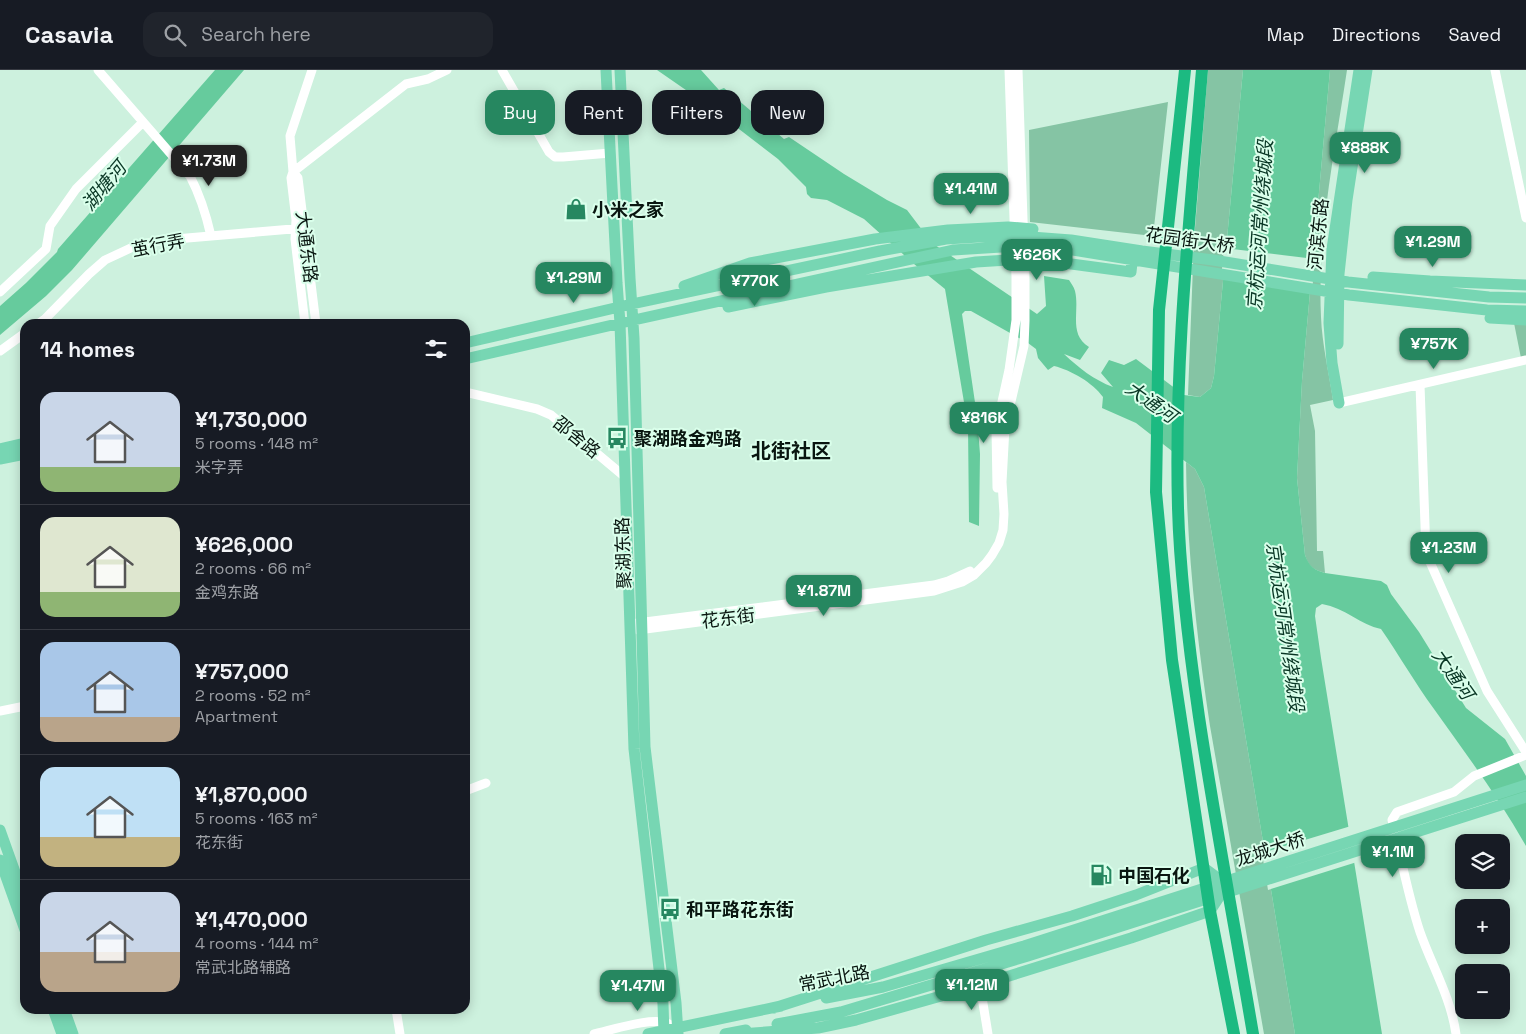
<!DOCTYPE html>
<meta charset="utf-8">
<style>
:root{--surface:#171b24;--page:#20242c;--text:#f1f3f6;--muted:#9ea1a6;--line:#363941;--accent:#268760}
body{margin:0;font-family:"Space Grotesk","Noto Sans SC",sans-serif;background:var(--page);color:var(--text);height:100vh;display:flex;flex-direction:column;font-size:19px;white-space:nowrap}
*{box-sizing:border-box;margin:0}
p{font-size:16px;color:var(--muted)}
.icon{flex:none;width:28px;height:28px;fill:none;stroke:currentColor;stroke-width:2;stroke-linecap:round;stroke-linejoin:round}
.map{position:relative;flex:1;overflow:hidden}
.sheet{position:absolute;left:20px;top:249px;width:450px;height:695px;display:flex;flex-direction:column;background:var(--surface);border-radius:15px;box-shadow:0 2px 12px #0003}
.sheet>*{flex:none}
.banner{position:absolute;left:485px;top:20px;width:475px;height:45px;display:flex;gap:10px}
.tools{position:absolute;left:1455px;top:764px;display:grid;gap:10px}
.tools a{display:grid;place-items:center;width:55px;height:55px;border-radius:10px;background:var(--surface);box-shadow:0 2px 12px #0003;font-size:25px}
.price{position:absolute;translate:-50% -42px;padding:0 11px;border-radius:10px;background:var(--accent);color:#fff;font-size:16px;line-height:32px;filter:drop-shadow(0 1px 2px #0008)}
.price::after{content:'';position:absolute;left:50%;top:30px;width:15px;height:11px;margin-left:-8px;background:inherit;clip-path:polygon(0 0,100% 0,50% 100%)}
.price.active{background:#222;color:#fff}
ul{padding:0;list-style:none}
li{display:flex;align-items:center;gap:15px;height:125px;padding:0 20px}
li+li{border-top:1px solid var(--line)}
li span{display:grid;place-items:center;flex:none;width:140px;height:100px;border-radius:15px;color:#555}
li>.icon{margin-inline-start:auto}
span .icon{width:60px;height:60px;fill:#fffc;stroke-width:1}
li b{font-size:21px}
h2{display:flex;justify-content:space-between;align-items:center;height:60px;padding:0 20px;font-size:21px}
.chip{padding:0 18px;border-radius:15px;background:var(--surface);box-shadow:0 2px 12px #0003;font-size:18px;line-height:45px}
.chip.active{background:var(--accent);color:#fff}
header{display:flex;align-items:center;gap:30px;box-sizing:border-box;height:70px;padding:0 25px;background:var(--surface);border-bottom:1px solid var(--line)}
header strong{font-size:24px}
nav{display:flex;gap:28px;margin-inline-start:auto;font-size:18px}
.search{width:350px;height:45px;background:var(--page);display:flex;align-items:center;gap:12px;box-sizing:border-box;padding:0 18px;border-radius:15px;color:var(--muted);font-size:19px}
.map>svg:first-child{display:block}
</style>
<header>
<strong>Casavia</strong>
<div class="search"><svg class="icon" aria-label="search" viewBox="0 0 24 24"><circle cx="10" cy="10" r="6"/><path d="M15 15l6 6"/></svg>Search here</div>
<nav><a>Map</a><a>Directions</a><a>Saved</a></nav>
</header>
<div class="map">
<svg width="1526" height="964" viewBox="0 0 1526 964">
<rect width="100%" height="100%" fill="#cdf1de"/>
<path fill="#85c4a4" d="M1208,0H1243L1214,306L1211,318L1200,327L1188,325L1194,170Z
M1330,0H1347C1335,81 1317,164 1321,247C1322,274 1329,303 1333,330L1310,335L1315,361L1317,481H1323L1325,503C1314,500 1308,496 1305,485L1297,408L1302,311Z
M1168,32L1153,166L1030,152L1029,60Z
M1514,253L1526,255V287L1521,288Z
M1186,392L1195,399L1204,417L1295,964H1264L1210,656C1197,569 1187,481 1186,392Z"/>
<path fill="#66cb9d" d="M215,0H244L72,200L46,226L0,265V236L26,213L57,182L58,179Z
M657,0H701L719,20L724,18L784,69L789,67L844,104L887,130L907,140L932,173L1037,244L1046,236L1044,206L1069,210C1071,213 1074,217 1075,221C1080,241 1068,264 1089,277L1080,290L1064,284C1079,298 1094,310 1113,317L1101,303L1109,290L1124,295L1136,289L1184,325L1200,327L1211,318L1214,306L1243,0H1330L1302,311L1297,408L1305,485C1309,496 1314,500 1325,503L1381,511L1387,515L1391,524L1419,562L1466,638L1505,669L1526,706V776C1499,728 1466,684 1434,639C1415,613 1399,585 1381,559C1361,555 1345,538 1322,534L1316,538L1315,546L1321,588L1382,964H1295L1204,417L1195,399L1136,353L1102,338L1103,327C1093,313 1071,300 1054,296L1048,300L1038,288L1036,279L1028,273L971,241H965L962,244L977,346L980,384L979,456L969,452L968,356L945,219L914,194L864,149L827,130L811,128L807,124L806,117L778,89L709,36Z"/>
<path fill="#cdf1de" d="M1224,178L1315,189L1312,222L1221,209Z
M1351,756L1357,792L1268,820L1262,783Z"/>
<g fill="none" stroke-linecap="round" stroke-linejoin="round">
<path stroke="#fff" stroke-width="9" d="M98,0L190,106C200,125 206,144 211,166
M502,0L549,82L555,87H563L610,83
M1495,0L1526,148
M293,102L406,14L428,9L447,0
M293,102L298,108L316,254
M0,222L46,179L50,156L76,119L143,52
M38,254L45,249L89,204L105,190L135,176L164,170L304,158
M305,254L295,169L296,150L291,108L293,102L290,66L312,0
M0,281L25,263
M1420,315L1426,483L1487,621L1526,682
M465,322L537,339L551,345L625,407
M1339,333L1526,290
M997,418L996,359L1009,300L1016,250V207L1009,0
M637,553L934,515L948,511L970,501
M638,560L934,521L962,512L974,505L986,493L992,485L999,473L1003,460L1004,444L1002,412L1005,357L1024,276L1025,251V209L1018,0
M0,641L25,636
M465,721L486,713
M980,915L988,964
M396,939L400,964
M594,964C612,960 654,946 669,954
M1456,964C1451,928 1432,896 1420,862C1408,826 1401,787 1392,750L1397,742L1454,722L1474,706L1526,685"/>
<path stroke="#77d6b3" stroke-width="11" d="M606,0L617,213L620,253L634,679L663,934L664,964
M620,0L630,208L634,268L645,677L676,933L678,964
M1373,207L1430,211L1526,215
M684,216L750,193L875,169L948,160L1008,157L1033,159
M728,237L826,217L976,192L1008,190L1049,191L1131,202L1133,184
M1490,248L1526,250
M465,273L632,234L880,181L946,169L979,167L1018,166L1071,170L1142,181L1213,190L1348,212L1489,227L1526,228
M1338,274L1339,204L1347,130L1367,0
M465,289L634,250L953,180L1019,176L1073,180L1349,225L1487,240L1526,241
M1339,333L1332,293L1329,253L1332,179L1359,0
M0,379L25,373
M0,389L25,384
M0,760L25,830
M0,790L25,860
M826,928L883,917L1024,876L1526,715
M53,939L62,964
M64,939L73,964
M777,954L841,942L1028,886L1526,727
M648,964L781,936
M725,964L746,960
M740,964L818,958L856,950L980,915L1131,868L1210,841L1227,815L1204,798L1136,825L1072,846L986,870L774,938"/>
<path stroke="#1cba81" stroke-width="12" d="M1185,0L1159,240L1156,422L1172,590L1210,841L1234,964
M1202,0C1190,146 1174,292 1178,438C1180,508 1189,578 1199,647C1215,753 1235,858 1253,964"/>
</g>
<defs>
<g id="shop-bare" transform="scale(1.725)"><path d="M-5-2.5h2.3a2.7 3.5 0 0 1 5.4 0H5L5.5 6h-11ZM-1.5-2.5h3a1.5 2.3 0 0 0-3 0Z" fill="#268760" stroke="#daffeb" stroke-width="2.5" paint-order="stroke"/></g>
<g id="bus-bare" transform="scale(1.725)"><path d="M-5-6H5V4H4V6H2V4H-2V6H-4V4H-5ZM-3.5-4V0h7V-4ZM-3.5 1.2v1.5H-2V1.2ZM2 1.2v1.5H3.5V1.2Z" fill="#268760" stroke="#daffeb" stroke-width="2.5" paint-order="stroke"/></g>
<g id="fuel-bare" transform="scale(1.725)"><path d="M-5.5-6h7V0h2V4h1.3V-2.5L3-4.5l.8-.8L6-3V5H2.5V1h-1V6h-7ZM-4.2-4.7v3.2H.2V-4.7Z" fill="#268760" stroke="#daffeb" stroke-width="2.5" paint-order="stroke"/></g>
</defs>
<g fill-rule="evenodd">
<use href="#shop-bare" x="576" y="139"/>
<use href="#bus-bare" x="617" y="368"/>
<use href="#fuel-bare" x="1101" y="805"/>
<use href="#bus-bare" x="670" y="839"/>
</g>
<g text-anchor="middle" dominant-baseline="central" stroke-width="4" stroke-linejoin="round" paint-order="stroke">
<g font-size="18" font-weight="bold" fill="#091610" stroke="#daffeb" text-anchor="start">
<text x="592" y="139">小米之家</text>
<text x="634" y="368">聚湖路金鸡路</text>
<text x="1118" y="805">中国石化</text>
<text x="686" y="839">和平路花东街</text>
</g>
<g font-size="18" fill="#091610" stroke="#daffeb">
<text transform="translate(1318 164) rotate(-84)">河滨东路</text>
<text transform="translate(1190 170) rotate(8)">花园街大桥</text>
<text transform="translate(158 175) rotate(-11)">茧行弄</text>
<text transform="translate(307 177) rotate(83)">大通东路</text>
<text transform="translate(577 367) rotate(39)">邵舍路</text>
<text transform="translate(623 483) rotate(-92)">聚湖东路</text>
<text transform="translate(728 548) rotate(-7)">花东街</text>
<text transform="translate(1270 779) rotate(-18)">龙城大桥</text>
<text transform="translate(834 908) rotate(-11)">常武北路</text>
</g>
<g font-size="19" font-style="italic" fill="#093725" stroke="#daffeb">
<text transform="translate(104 116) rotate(-50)">湖塘河</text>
<text transform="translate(1260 155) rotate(-86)">京杭运河常州绕城段</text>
<text transform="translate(1151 332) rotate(35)">大通河</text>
<text transform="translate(1285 557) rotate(82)">京杭运河常州绕城段</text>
<text transform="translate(1453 604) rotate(55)">大通河</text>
</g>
<g font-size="20" font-weight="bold" fill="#091610" stroke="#daffeb">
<text x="791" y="381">北街社区</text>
</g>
</g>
</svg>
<div class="tools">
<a><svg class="icon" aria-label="layers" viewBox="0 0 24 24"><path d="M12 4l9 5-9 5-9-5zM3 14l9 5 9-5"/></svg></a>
<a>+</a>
<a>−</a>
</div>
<b class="price" style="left:1365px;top:104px">¥888K</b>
<b class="price active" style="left:209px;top:117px">¥1.73M</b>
<b class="price" style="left:971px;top:145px">¥1.41M</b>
<b class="price" style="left:1433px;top:198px">¥1.29M</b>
<b class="price" style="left:1037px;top:211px">¥626K</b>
<b class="price" style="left:574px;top:234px">¥1.29M</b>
<b class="price" style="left:755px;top:237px">¥770K</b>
<b class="price" style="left:1434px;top:300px">¥757K</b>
<b class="price" style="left:984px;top:374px">¥816K</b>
<b class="price" style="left:1449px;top:504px">¥1.23M</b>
<b class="price" style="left:824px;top:547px">¥1.87M</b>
<b class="price" style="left:1393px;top:808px">¥1.1M</b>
<b class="price" style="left:972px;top:941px">¥1.12M</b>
<b class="price" style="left:638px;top:942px">¥1.47M</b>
<div class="banner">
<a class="chip active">Buy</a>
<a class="chip">Rent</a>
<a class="chip">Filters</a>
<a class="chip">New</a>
</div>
<section class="sheet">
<h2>14 homes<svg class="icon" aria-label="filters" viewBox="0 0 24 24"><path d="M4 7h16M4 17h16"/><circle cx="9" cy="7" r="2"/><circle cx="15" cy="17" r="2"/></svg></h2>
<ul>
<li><span style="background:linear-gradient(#c9d6e8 75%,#8fb573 0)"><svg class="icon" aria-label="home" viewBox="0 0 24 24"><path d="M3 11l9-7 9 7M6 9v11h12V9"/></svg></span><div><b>¥1,730,000</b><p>5 rooms · 148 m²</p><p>米字弄</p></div></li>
<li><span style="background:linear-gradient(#dfe7d0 75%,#8fb573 0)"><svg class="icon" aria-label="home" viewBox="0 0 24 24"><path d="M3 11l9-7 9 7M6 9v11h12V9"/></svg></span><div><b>¥626,000</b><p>2 rooms · 66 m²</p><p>金鸡东路</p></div></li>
<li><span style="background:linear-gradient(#a9c7e8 75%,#b9a48a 0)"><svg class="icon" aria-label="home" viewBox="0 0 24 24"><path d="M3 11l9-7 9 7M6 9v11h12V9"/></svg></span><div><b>¥757,000</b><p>2 rooms · 52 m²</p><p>Apartment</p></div></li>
<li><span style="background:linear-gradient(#bfe0f5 70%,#c2b280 0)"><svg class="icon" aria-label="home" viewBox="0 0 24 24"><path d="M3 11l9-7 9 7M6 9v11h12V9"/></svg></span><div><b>¥1,870,000</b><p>5 rooms · 163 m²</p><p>花东街</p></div></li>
<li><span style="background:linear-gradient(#c9d6e8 60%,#b9a48a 0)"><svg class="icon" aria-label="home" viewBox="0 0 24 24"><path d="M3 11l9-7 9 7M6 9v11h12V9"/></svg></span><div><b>¥1,470,000</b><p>4 rooms · 144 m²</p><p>常武北路辅路</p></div></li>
</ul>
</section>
</div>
